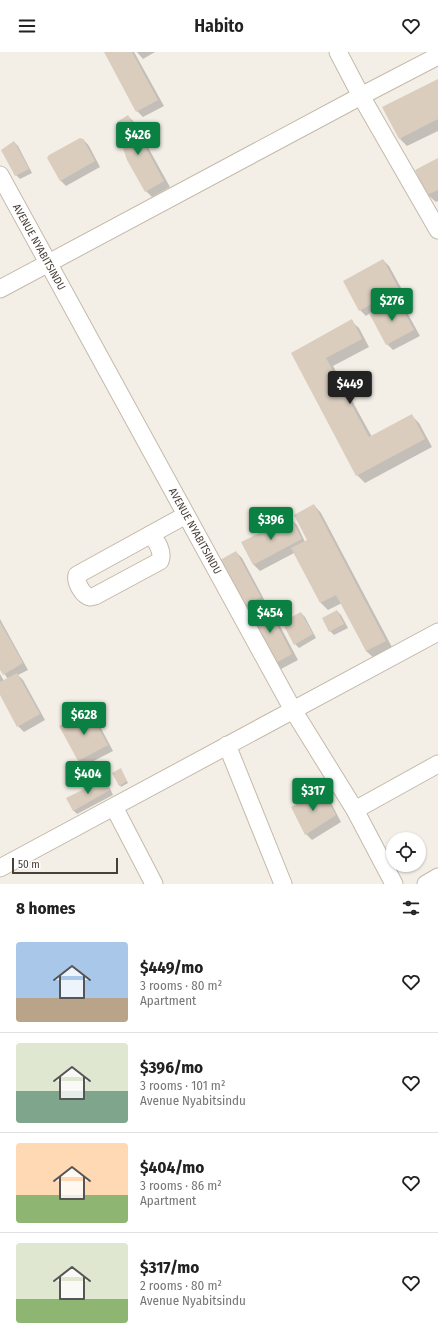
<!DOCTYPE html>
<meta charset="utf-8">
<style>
:root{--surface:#fff;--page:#f2f2f2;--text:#222;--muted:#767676;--line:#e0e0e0;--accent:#0b8043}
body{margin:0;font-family:"Fira Sans Condensed",sans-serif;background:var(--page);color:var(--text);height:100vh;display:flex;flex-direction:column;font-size:15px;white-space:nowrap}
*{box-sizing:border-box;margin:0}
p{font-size:13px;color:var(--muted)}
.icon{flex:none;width:22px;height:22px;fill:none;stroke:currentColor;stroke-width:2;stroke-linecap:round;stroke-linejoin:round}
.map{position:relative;height:832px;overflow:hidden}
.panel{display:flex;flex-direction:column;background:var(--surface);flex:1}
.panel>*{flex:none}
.fabs{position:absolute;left:386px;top:780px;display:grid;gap:8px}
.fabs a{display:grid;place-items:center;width:40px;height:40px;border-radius:50%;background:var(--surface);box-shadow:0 1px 3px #0004;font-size:20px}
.scale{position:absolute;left:12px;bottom:10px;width:106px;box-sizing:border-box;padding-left:4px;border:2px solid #483f35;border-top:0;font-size:11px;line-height:14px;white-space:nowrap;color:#483f35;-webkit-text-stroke:3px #fff;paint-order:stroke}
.price{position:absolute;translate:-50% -34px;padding:0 9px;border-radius:4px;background:var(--accent);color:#fff;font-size:13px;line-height:26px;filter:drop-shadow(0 1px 2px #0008)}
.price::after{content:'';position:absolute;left:50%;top:24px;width:12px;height:9px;margin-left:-6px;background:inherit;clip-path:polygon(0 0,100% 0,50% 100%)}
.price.selected{background:#222;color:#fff}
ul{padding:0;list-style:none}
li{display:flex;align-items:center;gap:12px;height:100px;padding:0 16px}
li+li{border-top:1px solid var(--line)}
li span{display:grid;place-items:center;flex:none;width:112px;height:80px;border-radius:4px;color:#555}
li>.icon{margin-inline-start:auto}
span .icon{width:48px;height:48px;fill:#fffc;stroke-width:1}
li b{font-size:17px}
h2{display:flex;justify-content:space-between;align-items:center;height:48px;padding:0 16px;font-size:17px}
header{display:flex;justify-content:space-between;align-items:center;height:52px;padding:0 16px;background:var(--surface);font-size:18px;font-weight:600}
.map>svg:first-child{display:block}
</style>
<header><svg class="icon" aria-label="menu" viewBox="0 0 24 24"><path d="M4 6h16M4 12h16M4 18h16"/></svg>Habito<svg class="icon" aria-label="heart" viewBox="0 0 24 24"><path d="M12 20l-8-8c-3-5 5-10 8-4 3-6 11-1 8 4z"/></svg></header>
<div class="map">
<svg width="438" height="832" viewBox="0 0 438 832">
<rect width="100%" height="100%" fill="#f4efe6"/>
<path fill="#0003" d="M105,0H134L164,54L143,65L137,59Z
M137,0H155L143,7Z
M438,28V79L407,94L400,87Z
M128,64L134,70L170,135L152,145L146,139L123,80Z
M83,87L89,94L100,115L66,134L60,128Z
M14,90L18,94L32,121L20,127L16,123Z
M438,108V149L436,150L428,143L416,119Z
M383,208L389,214L405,243L397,247L403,253L420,284L393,298L387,292L370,261L366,264L360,258Z
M351,269L359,276L369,295L333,314L372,385L411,363L419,371L432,395L365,431L357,423L292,301Z
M314,453L321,461L393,597L374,606L366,599L342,551L328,558L321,551L294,501L260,519L254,513L242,491L291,467L297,473L305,490L308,488Z
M236,500L242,506L266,551L265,552L272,559L298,608L281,617L275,611L252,560L245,553Z
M337,559L341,563L348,576L334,583L330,579Z
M301,561L305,565L316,586L299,596L295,592Z
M0,567L28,618L18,623L23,628L45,668L24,680L18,674L0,641V622L4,629L8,627L0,616Z
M89,659L95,665L113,699L84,714L78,708Z
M120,717L128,731L121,735L120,733Z
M104,728L108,732L113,743L77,762L73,758Z
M323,741L329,747L341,770L312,788L306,782Z"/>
<path fill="#dacdbe" d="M104,0H132L158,48L136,60Z
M438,27V67L399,87L382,55Z
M128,63L164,129L145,140L127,108L118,82L121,80L117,70Z
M80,86L83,87L95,109L60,129L47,106L49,103Z
M14,89L29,117L15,124L1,98Z
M438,106V138L427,143L415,118Z
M383,207L399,237L359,259L343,229Z
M397,246L414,278L386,293L369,261Z
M352,267L362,287L326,306L369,385L412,362L425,387L356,424L291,301Z
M314,452L386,589L366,599L336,543L320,551L291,496L307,488L294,463Z
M291,466L302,487L253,513L241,490Z
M236,499L261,545L244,554L220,508Z
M266,551L292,602L274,612L248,562Z
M337,558L344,572L329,580L322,566Z
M301,560L313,582L294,593L282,570Z
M0,570L23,611L3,623L0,618Z
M17,621L40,662L17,675L0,643V630Z
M89,658L108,693L78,709L59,674Z
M121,716L127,729L119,734L112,721Z
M104,727L110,738L73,759L66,746Z
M323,739L336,763L305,783L291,755Z"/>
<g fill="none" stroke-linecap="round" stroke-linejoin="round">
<g stroke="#c4b9ab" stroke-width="19">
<path id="minor" d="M338,0L361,44L438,178
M0,123L293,658L355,758L394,832
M0,237L361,44L438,4
M151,482C156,489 164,499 160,509L95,544L90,545C83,544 75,530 77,523L186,463
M227,693L283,832
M114,755L154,832
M355,758L438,712
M0,816L438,580
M426,832L438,825"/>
</g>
<use href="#minor" stroke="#fff" stroke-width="17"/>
</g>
<g text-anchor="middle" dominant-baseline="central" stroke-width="4" stroke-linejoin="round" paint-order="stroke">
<g font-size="11" fill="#483f35" stroke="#fff">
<text transform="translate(39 195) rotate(61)">AVENUE NYABITSINDU</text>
<text transform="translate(195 479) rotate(61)">AVENUE NYABITSINDU</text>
</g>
</g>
</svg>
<div class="fabs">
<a><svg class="icon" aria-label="locate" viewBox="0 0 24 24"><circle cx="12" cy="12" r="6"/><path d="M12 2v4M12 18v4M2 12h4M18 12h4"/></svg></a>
</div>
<div class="scale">50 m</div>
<b class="price" style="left:138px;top:104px">$426</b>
<b class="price" style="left:392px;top:270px">$276</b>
<b class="price selected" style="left:350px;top:353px">$449</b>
<b class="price" style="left:271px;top:489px">$396</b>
<b class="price" style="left:270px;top:582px">$454</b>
<b class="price" style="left:84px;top:684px">$628</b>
<b class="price" style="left:88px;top:743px">$404</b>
<b class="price" style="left:313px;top:760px">$317</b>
</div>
<section class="panel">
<h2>8 homes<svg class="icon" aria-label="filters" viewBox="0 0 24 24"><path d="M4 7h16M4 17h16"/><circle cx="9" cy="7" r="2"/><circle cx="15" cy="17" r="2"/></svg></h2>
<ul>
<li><span style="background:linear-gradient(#a9c7e8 70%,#b9a48a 0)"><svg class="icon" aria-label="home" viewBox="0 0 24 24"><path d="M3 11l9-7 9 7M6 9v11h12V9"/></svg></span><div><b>$449/mo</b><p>3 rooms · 80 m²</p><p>Apartment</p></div><svg class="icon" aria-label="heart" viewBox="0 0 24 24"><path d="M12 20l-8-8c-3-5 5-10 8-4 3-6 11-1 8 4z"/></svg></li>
<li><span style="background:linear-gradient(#dfe7d0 60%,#7fa58c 0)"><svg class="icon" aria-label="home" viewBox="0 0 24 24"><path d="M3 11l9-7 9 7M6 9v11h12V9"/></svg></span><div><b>$396/mo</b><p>3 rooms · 101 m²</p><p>Avenue Nyabitsindu</p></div><svg class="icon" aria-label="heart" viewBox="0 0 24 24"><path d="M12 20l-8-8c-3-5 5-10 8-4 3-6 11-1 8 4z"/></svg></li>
<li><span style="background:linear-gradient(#ffd9b3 65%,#8fb573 0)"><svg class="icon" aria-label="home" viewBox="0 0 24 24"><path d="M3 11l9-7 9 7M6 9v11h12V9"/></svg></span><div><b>$404/mo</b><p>3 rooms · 86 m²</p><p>Apartment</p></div><svg class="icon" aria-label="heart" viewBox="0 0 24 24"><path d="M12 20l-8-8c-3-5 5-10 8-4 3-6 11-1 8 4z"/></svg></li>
<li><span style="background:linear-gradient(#dfe7d0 70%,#8fb573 0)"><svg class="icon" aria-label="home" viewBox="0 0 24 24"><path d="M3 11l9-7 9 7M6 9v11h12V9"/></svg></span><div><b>$317/mo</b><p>2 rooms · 80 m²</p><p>Avenue Nyabitsindu</p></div><svg class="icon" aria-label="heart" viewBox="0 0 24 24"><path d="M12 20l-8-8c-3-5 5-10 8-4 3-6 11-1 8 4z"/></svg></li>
</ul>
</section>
